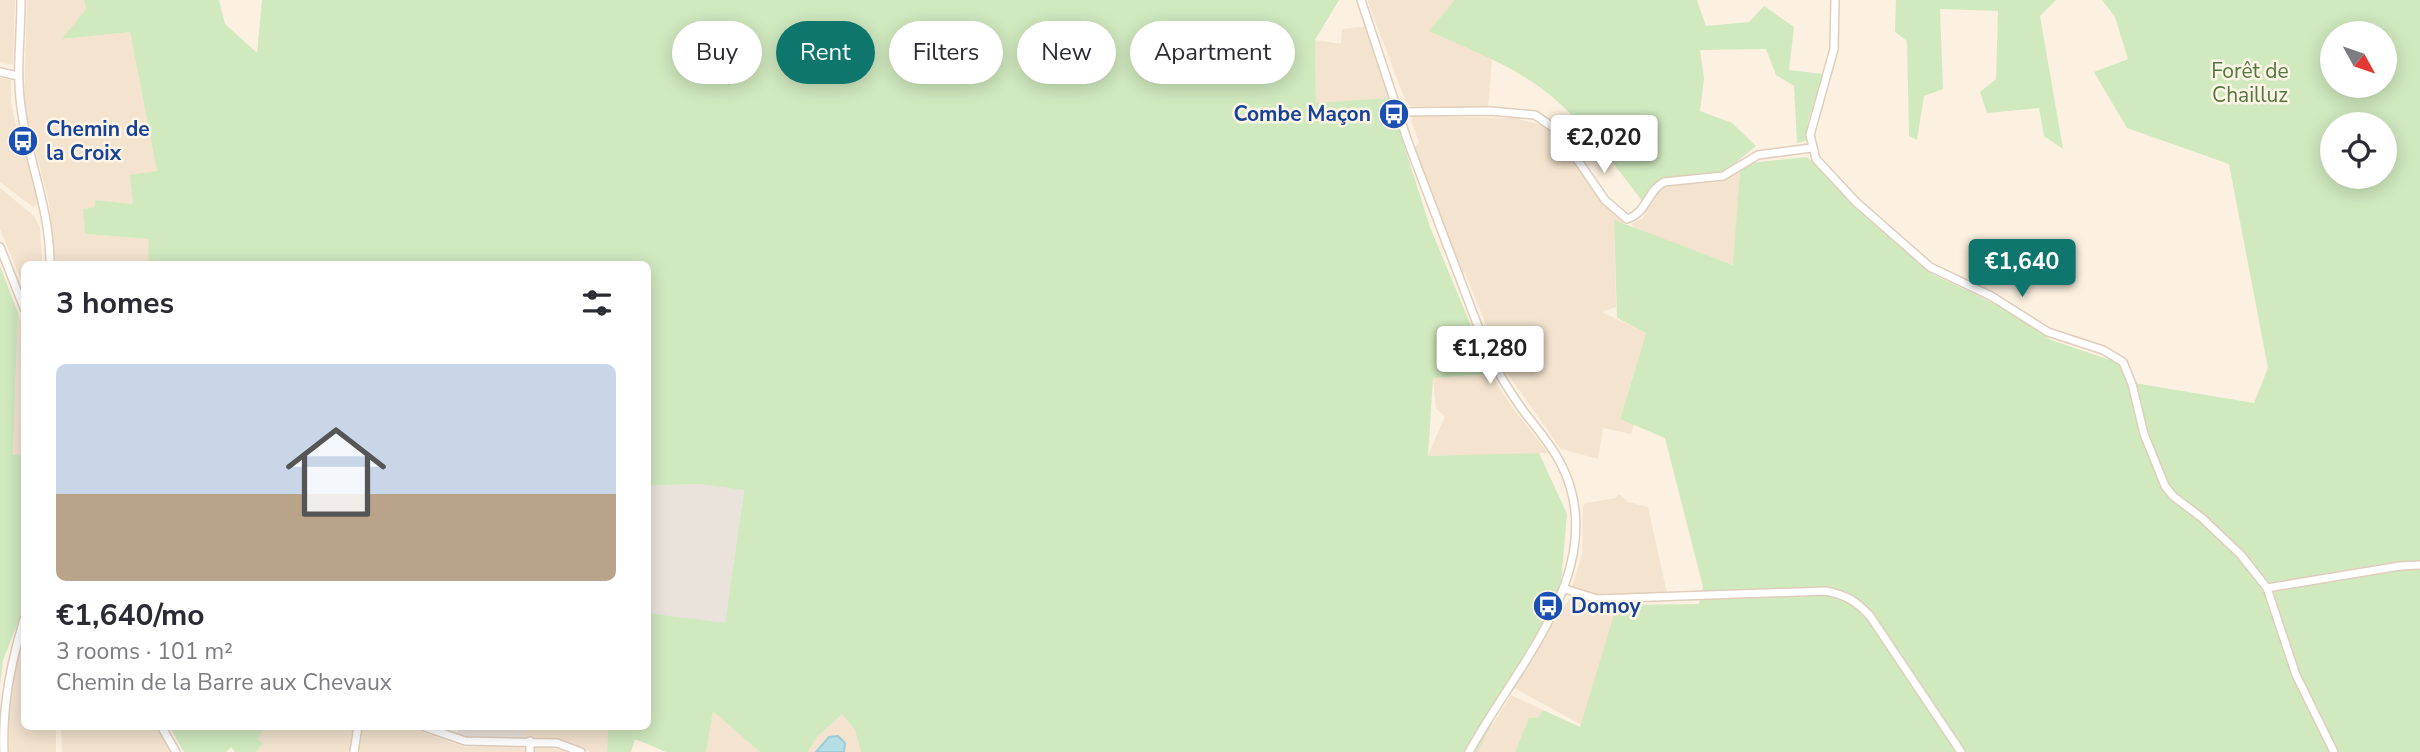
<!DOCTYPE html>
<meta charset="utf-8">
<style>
:root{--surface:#fff;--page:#f7f7f7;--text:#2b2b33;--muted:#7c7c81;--line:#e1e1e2;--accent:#0f766e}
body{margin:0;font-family:"Nunito Sans",sans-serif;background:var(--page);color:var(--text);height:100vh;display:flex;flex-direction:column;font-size:26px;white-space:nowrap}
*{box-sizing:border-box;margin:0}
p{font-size:23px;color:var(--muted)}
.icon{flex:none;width:38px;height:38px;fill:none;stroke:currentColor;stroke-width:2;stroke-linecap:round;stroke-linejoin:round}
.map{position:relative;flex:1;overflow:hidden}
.details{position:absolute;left:21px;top:261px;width:630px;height:469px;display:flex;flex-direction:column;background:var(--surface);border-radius:10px;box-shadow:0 4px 18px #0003}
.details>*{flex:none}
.top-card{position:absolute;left:672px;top:21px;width:665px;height:63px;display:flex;gap:14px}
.needle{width:46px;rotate:130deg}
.buttons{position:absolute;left:2320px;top:21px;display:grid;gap:14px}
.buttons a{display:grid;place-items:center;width:77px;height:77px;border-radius:50%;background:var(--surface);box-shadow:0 4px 18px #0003;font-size:35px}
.price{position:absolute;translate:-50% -60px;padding:0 16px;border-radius:7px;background:#fff;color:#222;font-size:23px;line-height:46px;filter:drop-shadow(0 2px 4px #0008)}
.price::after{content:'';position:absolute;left:50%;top:42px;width:21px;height:16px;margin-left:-10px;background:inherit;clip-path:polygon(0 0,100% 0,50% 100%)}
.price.current{background:var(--accent);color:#fff}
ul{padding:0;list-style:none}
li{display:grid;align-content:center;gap:14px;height:371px;padding:0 35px}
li+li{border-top:2px solid var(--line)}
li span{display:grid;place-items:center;height:217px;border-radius:10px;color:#555}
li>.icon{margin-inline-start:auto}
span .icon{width:126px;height:126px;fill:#fffc;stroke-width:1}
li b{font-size:30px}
h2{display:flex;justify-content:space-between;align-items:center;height:84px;padding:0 35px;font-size:30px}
.pill{padding:0 24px;border-radius:32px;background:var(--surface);box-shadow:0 4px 18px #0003;font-size:24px;line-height:63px}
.pill.current{background:var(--accent);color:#fff}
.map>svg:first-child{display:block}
</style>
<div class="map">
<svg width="2420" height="752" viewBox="0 0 2420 752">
<rect width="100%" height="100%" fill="#fcf1e0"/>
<path fill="#f3e3cf" d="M0,0H15L13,65L0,62Z
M27,0H84L86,9L63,39L130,32L157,171L133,204L95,200V207L84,209L85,234L150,239L148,264H55L49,203L24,106Z
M1367,0H1456L1437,30L1492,59L1488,108L1410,106L1406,102Z
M1367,26L1389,98L1316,104L1315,40L1341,44L1342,29Z
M0,78L11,80V102L21,150L27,148L40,202L33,207L0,182Z
M1413,116L1515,118L1543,125L1556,135L1589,185L1623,222L1625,224L1614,221L1616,307L1602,312L1646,333L1620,418L1634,424L1631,434L1603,428L1598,459L1561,449L1504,369L1465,273L1458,271L1415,147L1419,142L1411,120Z
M1740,171L1734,265L1634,229L1632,224L1643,218L1654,195L1664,186L1720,182Z
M0,188L34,216L40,228L42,264H24V287L0,229Z
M18,313L24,331V454L13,455Z
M1491,374L1512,407L1548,453L1428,456L1445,416L1436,409L1433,378Z
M1619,494L1628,502L1648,507L1667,593L1617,600L1571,590L1582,555L1583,506L1586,503L1616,498Z
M1570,598L1617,605L1591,730L1512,687Z
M24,633V726H56V752H8L9,699Z
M1511,695L1543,710L1538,719H1529L1515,752H1475Z
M713,710L760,752H706Z
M842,714L855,730L861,752H808L817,737Z
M61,726H159L174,752H62Z
M265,726H406L464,747L535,745L573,752H256L262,743L258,739Z
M524,726H608L607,752H590L562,740L524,738Z"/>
<path fill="#eae3dc" d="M699,484L744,489L725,624L648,613V486Z
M456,726H524V738L464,737L458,733Z"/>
<path fill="#d0e9bf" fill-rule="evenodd" d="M84,0H219L225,24L257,53L262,0H1339L1315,40L1316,103L1389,98L1430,227L1491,374L1433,378L1428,456L1539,453L1567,514L1560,595L1477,752H861L855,730L842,714L817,737L808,752H760L713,711L706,752H666L635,739L631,752H607L608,726H648V613L725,623L744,490L699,484L648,486V264H148L149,239L85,234L83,209L95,207V200L133,204L130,175L157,171L130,32L62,39L86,9Z
M1455,0H1697L1706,26L1749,22L1764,6L1794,27L1789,70L1823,74L1808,122L1806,141L1797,143L1794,86L1776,75L1766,49L1700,50L1704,78L1700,111L1732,123L1756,146L1723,173L1660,178L1642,201C1615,165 1590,131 1557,101C1521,69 1472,50 1429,31Z
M1896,0H2056L2040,16L2063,149L2044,136L2039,108L1987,113L1980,92L1996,79L1998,11L1940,9L1943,89L1924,96L1917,140L1909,136L1907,41L1895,32Z
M2102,0H2420V752H1515L1529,718H1538L1543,710L1580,727L1617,605L1699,604L1703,587L1665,438L1620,419L1646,333L1617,318L1614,220L1733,265L1740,171L1750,163L1807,157L1932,274L2006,309L2051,340L2119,363L2128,382L2254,403L2268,368L2229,164L2127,128L2094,72L2128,59L2115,17ZM2333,33H2385V86H2333ZM2333,124H2385V177H2333Z
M0,266L18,313L13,455L24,454V607L3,660L0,685Z
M169,726H265L258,739L263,743L256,752H235L231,747L226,752H184Z"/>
<path fill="#b5dee5" stroke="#9ccdd7" stroke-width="2" d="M838,736L845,743L844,752H816L829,737Z"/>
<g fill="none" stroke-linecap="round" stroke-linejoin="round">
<g stroke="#e0cdbc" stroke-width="10">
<path id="street" d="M21,0C21,36 16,71 21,107C28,162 50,207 50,264
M1361,0L1408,142L1487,350C1497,371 1509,391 1522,409C1536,428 1552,445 1562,466C1612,568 1515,667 1469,752
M1835,0L1834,49L1810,135L1816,159L1856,202L1930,267L1991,296L2048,332L2103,350L2123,362L2132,384L2144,434L2165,486L2173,496L2202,518L2241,555L2267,588L2296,675L2334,752
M0,72L18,76
M1397,112L1490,111L1535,115L1557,130L1605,200L1627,219C1647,213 1647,191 1664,182L1723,176L1758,155L1811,148
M0,247L24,308
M2267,588L2400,566L2420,565
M1565,589L1597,599L1826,591C1846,595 1856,601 1870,616L1961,752
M161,726L176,752
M422,726L465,741L557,743L581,752
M4,752C2,706 11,663 24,619
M354,752L358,726
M530,752V741"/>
</g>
<use href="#street" stroke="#fff" stroke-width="7"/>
</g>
<defs>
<g id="bus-disc" transform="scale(1.575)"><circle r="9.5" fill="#1a4fb4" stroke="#fff5e6"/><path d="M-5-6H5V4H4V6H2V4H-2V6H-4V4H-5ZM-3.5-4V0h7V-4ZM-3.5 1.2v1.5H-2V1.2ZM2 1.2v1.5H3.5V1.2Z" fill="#fff"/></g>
</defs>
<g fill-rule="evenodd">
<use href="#bus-disc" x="1394" y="114"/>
<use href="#bus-disc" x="23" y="141"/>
<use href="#bus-disc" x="1548" y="606"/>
</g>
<g text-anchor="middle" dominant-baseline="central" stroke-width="5" stroke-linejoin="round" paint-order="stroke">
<g font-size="21" fill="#517840" stroke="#fff5e6">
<text x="2250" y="71">Forêt de<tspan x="2250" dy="24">Chailluz</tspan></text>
</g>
<g font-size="21" font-weight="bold" fill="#164399" stroke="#fff5e6" text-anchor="start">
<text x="1371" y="114" text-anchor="end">Combe Maçon</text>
<text x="46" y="129">Chemin de<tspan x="46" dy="24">la Croix</tspan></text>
<text x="1571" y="606">Domoy</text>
</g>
</g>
</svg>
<div class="buttons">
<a><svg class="needle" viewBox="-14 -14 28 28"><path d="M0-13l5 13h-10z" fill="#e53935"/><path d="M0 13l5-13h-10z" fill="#7c7c81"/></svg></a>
<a><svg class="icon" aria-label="locate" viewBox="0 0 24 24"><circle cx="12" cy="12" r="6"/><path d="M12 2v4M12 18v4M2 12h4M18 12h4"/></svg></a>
</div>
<b class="price" style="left:1604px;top:175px">€2,020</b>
<b class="price current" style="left:2022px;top:299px">€1,640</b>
<b class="price" style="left:1490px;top:386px">€1,280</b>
<div class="top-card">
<a class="pill">Buy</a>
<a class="pill current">Rent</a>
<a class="pill">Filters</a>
<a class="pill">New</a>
<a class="pill">Apartment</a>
</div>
<section class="details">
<h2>3 homes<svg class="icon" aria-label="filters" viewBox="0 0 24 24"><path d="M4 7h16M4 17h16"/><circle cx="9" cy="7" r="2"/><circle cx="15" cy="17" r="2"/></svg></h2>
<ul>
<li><span style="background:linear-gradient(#c9d6e8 60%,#b9a48a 0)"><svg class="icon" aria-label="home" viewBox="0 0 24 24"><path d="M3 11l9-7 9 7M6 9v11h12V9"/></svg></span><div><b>€1,640/mo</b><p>3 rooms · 101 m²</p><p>Chemin de la Barre aux Chevaux</p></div></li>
</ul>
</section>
</div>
